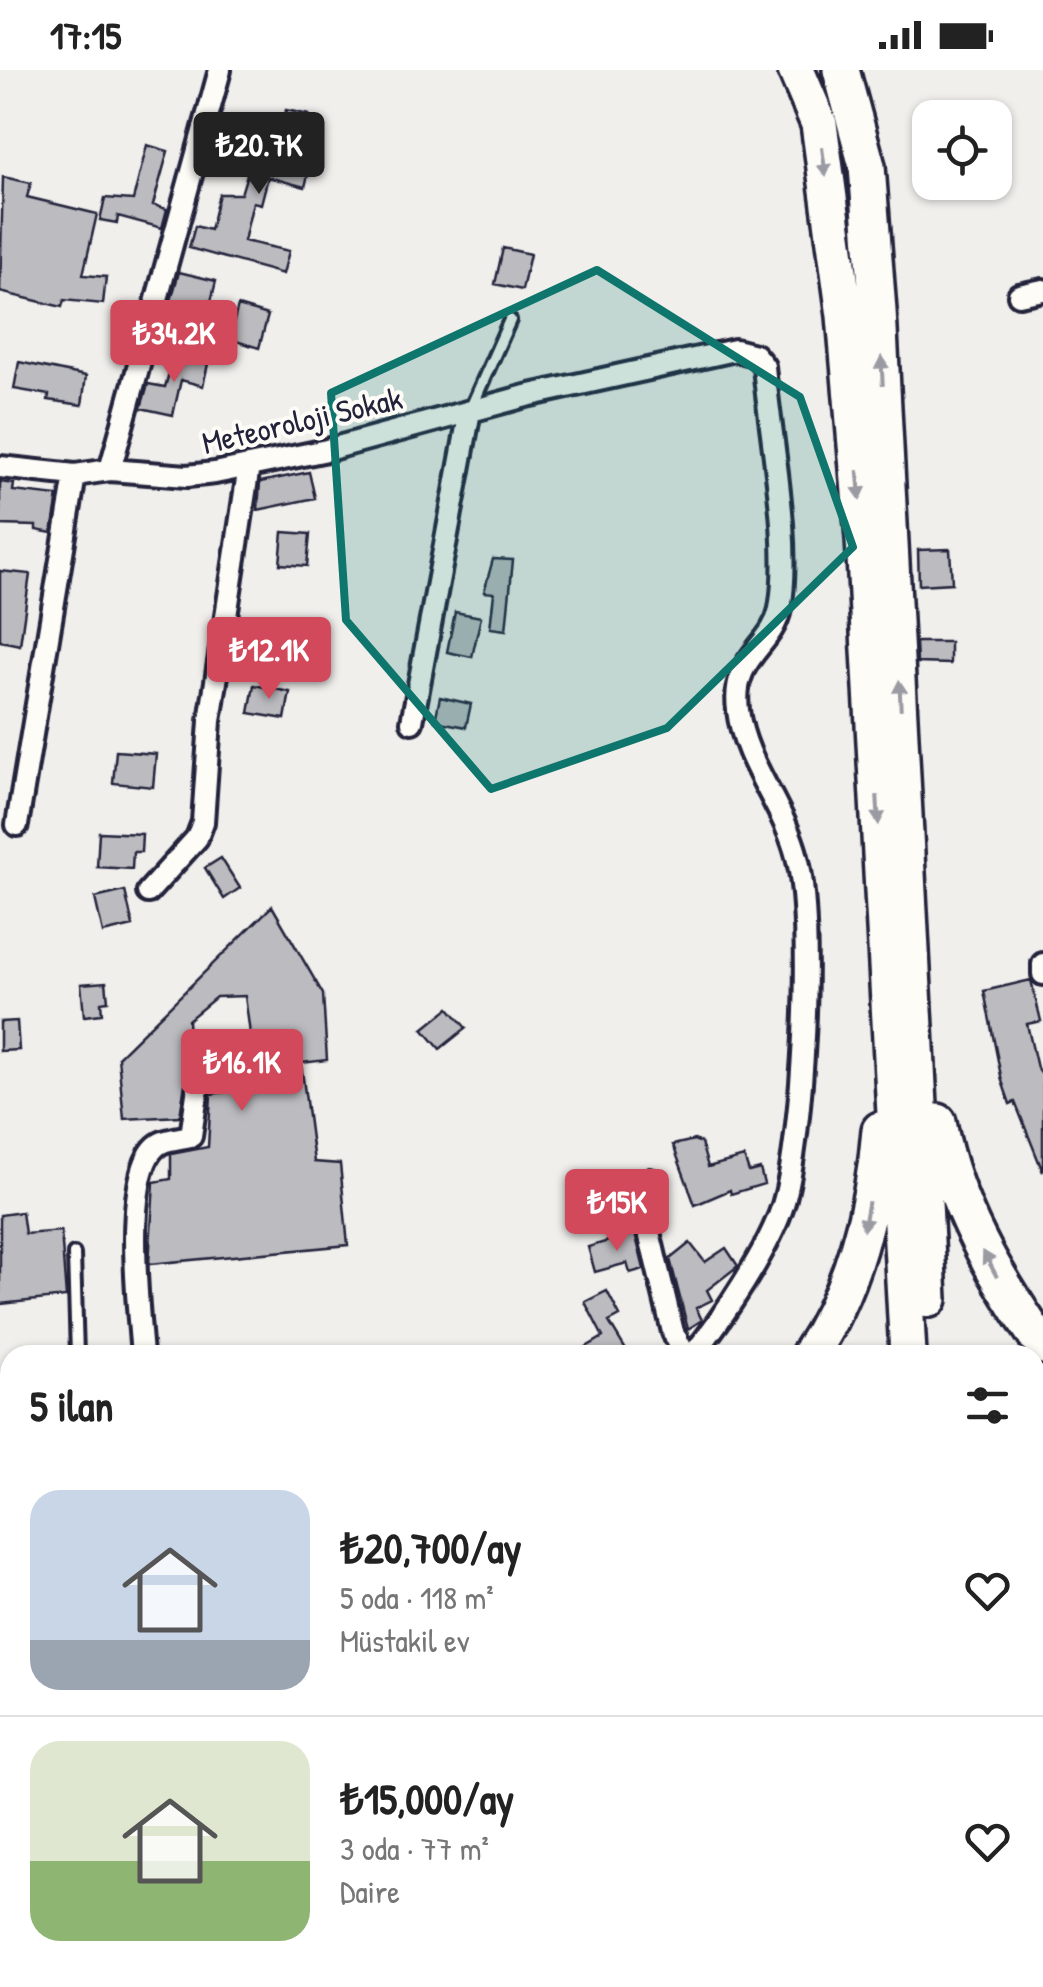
<!DOCTYPE html>
<html lang="tr">
<meta charset="utf-8">
<style>
:root{--surface:#fff;--page:#f2f2f2;--text:#222;--muted:#767676;--line:#e0e0e0;--accent:#d1495b}
body{margin:0;font-family:"Patrick Hand",sans-serif;background:var(--page);color:var(--text);height:100vh;display:flex;flex-direction:column;font-size:38px;white-space:nowrap}
*{box-sizing:border-box;margin:0}
p{font-size:32px;color:var(--muted)}
.icon{flex:none;width:55px;height:55px;fill:none;stroke:currentColor;stroke-width:2;stroke-linecap:round;stroke-linejoin:round}
.map{position:relative;flex:1;overflow:hidden}
.details{position:absolute;left:0px;top:1275px;width:1045px;height:642px;display:flex;flex-direction:column;background:var(--surface);border-radius:30px 30px 0 0;box-shadow:0 2px 8px #0004}
.details>*{flex:none}
.tools{position:absolute;left:912px;top:30px;display:grid;gap:20px}
.tools a{display:grid;place-items:center;width:100px;height:100px;border-radius:20px;background:var(--surface);box-shadow:0 2px 8px #0004;font-size:50px}
.price{position:absolute;translate:-50% -85px;padding:0 22px;border-radius:10px;background:var(--accent);color:#fff;font-size:32px;line-height:65px;filter:drop-shadow(0 2px 5px #0008)}
.price::after{content:'';position:absolute;left:50%;top:60px;width:30px;height:22px;margin-left:-15px;background:inherit;clip-path:polygon(0 0,100% 0,50% 100%)}
.price.on{background:#222;color:#fff}
ul{padding:0;list-style:none}
li{display:flex;align-items:center;gap:30px;height:250px;padding:0 30px}
li+li{border-top:2px solid var(--line)}
li span{display:grid;place-items:center;flex:none;width:280px;height:200px;border-radius:30px;color:#555}
li>.icon{margin-inline-start:auto}
span .icon{width:120px;height:120px;fill:#fffc;stroke-width:1}
li b{font-size:42px}
h2{display:flex;justify-content:space-between;align-items:center;height:120px;padding:0 30px;font-size:42px}
.status{display:flex;justify-content:space-between;align-items:center;height:70px;padding:0 50px;background:var(--surface);direction:ltr}
.status svg{height:28px;fill:currentColor}
.map>svg:first-child{display:block}
</style>
<div class="status"><b>17:15</b><svg viewBox="0 0 49 12"><path d="M0 12V9h3v3zM5 12V6h3v6zM10 12V3h3v9zM15 12V0h3v12zM26 1h20v11H26zM47 4h2v5h-2z"/></svg></div>
<div class="map">
<svg width="1043" height="1917" viewBox="0 0 1043 1917">
<rect width="100%" height="100%" fill="#f0efec"/>
<filter id="ink" filterUnits="userSpaceOnUse"><feTurbulence type="fractalNoise" baseFrequency=".01" numOctaves="2"/><feDisplacementMap in="SourceGraphic" scale="20" xChannelSelector="R" yChannelSelector="G"/><feConvolveMatrix kernelMatrix="1 2 1 2 8 2 1 2 1" color-interpolation-filters="sRGB"/></filter>
<g filter="url(#ink)">
<path fill="#e0e0df" d="M0,1720H10V1905H0Z"/>
<path fill="#bcbcc0" stroke="#22223b" stroke-width="2.5" d="M286,40L309,45L304,66L317,68L305,117L268,107L261,134L253,132L244,171L289,181L283,204L189,178L195,156L210,160L219,124H241L258,68L278,74Z
M147,75L168,81L153,135L167,139L162,158L118,146L117,153L100,150L105,128L133,130Z
M3,107L31,113L27,127L97,144L83,205L106,207L103,234L64,230L62,237L0,222Z
M503,178L530,184L522,220L495,214Z
M179,202L216,211L210,236L199,233L186,283L159,274Z
M238,236L268,245L259,278L229,269Z
M174,285L208,294L203,316L181,310L173,345L141,338L148,314L165,317Z
M19,292L86,306L82,335L48,330L49,325L14,319Z
M309,402L315,428L258,440L260,412Z
M0,412L14,414L13,421L58,426L52,463L36,460V456L0,455Z
M283,462L310,464L307,496L280,494Z
M950,479L952,513L919,515L918,480Z
M493,489L513,490L506,560L490,558L494,523L484,522Z
M0,501L30,504L20,575L0,571Z
M455,542L481,547L472,587L447,582Z
M916,572H950V594L917,593Z
M254,615L290,622L285,649L249,643Z
M440,627L471,634L466,657L435,651Z
M116,681L156,684L153,717L113,713Z
M99,762L142,764L141,782H133L132,799L97,797Z
M221,788L240,818L224,829L205,798Z
M125,821L133,856L103,863L95,828Z
M272,836L323,924L327,990L301,993L314,1092L340,1094L348,1175L149,1194L154,1112L171,1109V1084L208,1077L211,1024L257,1017L245,926L216,927L188,950L191,1005L185,1014L180,1046L124,1049L118,987Z
M1031,910L1041,951L1027,954L1037,998L1043,1006V1102L1015,1032L1010,1034L1002,1011L984,921Z
M106,912L108,931L101,932L102,944L84,946L81,914Z
M449,938L466,958L440,979L423,959Z
M17,951L19,980L0,981V952Z
M694,1070L701,1073L708,1097L744,1087L749,1102L760,1099L764,1114L731,1124L730,1120L695,1135L673,1075Z
M22,1142L25,1164L61,1161L66,1227L0,1234V1145Z
M635,1163L644,1199L630,1203L627,1193L595,1202L588,1177Z
M690,1173L705,1192L726,1178L738,1196L707,1220L712,1230L696,1238L702,1250L688,1259L670,1189Z
M607,1221L620,1246L609,1252L626,1280L617,1285H573L603,1267L585,1232Z"/>
<g fill="none" stroke-linecap="round" stroke-linejoin="round">
<g stroke="#22223b" stroke-width="18">
<path id="service" d="M470,340L510,250
M74,1184L77,1285
M484,1908L505,1917
M469,1917L474,1908
M562,1917L576,1908"/>
</g>
<g stroke="#22223b" stroke-width="28">
<path id="minor" d="M1019,225L1043,220
M0,397L75,405L110,400L187,406L215,403L327,380L526,326L735,280L755,285L764,296C770,366 792,472 780,539C772,578 731,586 738,640C744,692 784,736 797,787C815,853 803,1070 783,1135C769,1179 722,1249 693,1285
M110,400L220,0
M412,652L470,341
M17,755L75,405
M148,822L197,768L203,752L210,651L249,396
M1043,894V904
M650,1110L641,1113V1129L673,1262L685,1285
M142,1285C139,1244 120,1094 161,1073C169,1069 182,1068 191,1066L198,1017
M0,1421L10,1420
M0,1679H10
M923,1908L926,1917
M406,1917L413,1908"/>
</g>
<g stroke="#22223b" stroke-width="42">
<path id="motorway" d="M796,0L819,54L845,246L864,469L908,1285
M841,0L867,96L878,241L929,1229
M938,1052C953,1136 995,1206 1043,1276
M809,1285C852,1221 874,1137 880,1060
M1035,1508L1043,1507
M0,1524L10,1523
M1035,1564L1043,1563
M0,1602H10
M986,1908L993,1917"/>
</g>
<use href="#service" stroke="#fdfcf7" stroke-width="10"/>
<use href="#minor" stroke="#fdfcf7" stroke-width="20"/>
<use href="#motorway" stroke="#fdfcf7" stroke-width="35"/>
</g>
<defs><path id="oneway-solid" d="M-6-.8H1V-3.2L6.5 0L1 3.2V.8H-6Z" transform="scale(2.5)"/></defs>
<g fill="#9a9aa2">
<use href="#oneway-solid" transform="translate(824 92) rotate(82)"/>
<use href="#oneway-solid" transform="translate(882 301) rotate(-93)"/>
<use href="#oneway-solid" transform="translate(859 415) rotate(85)"/>
<use href="#oneway-solid" transform="translate(900 625) rotate(-93)"/>
<use href="#oneway-solid" transform="translate(878 740) rotate(87)"/>
<use href="#oneway-solid" transform="translate(866 1146) rotate(100)"/>
<use href="#oneway-solid" transform="translate(990 1194) rotate(-118)"/>
</g>
</g>
<path fill="#0f766e" fill-opacity="0.2" stroke="#0f766e" stroke-width="8" stroke-linejoin="round" d="M597,200L800,327L853,477L667,658L491,719L346,550L331,323Z"/>
<g text-anchor="middle" dominant-baseline="central" stroke-width="8" stroke-linejoin="round" paint-order="stroke">
<g font-size="32" fill="#22223b" stroke="#fdfcf7">
<text transform="translate(302 350) rotate(-13)">Meteoroloji Sokak</text>
</g>
</g>
</svg>
<div class="tools">
<a><svg class="icon" aria-label="locate" viewBox="0 0 24 24"><circle cx="12" cy="12" r="6"/><path d="M12 2v4M12 18v4M2 12h4M18 12h4"/></svg></a>
</div>
<b class="price on" style="left:259px;top:127px">₺20.7K</b>
<b class="price" style="left:174px;top:315px">₺34.2K</b>
<b class="price" style="left:269px;top:632px">₺12.1K</b>
<b class="price" style="left:242px;top:1044px">₺16.1K</b>
<b class="price" style="left:617px;top:1184px">₺15K</b>
<section class="details">
<h2>5 ilan<svg class="icon" aria-label="filters" viewBox="0 0 24 24"><path d="M4 7h16M4 17h16"/><circle cx="9" cy="7" r="2"/><circle cx="15" cy="17" r="2"/></svg></h2>
<ul>
<li><span style="background:linear-gradient(#c9d6e8 75%,#9aa5b1 0)"><svg class="icon" aria-label="home" viewBox="0 0 24 24"><path d="M3 11l9-7 9 7M6 9v11h12V9"/></svg></span><div><b>₺20,700/ay</b><p>5 oda · 118 m²</p><p>Müstakil ev</p></div><svg class="icon" aria-label="heart" viewBox="0 0 24 24"><path d="M12 20l-8-8c-3-5 5-10 8-4 3-6 11-1 8 4z"/></svg></li>
<li><span style="background:linear-gradient(#dfe7d0 60%,#8fb573 0)"><svg class="icon" aria-label="home" viewBox="0 0 24 24"><path d="M3 11l9-7 9 7M6 9v11h12V9"/></svg></span><div><b>₺15,000/ay</b><p>3 oda · 77 m²</p><p>Daire</p></div><svg class="icon" aria-label="heart" viewBox="0 0 24 24"><path d="M12 20l-8-8c-3-5 5-10 8-4 3-6 11-1 8 4z"/></svg></li>
</ul>
</section>
</div>
